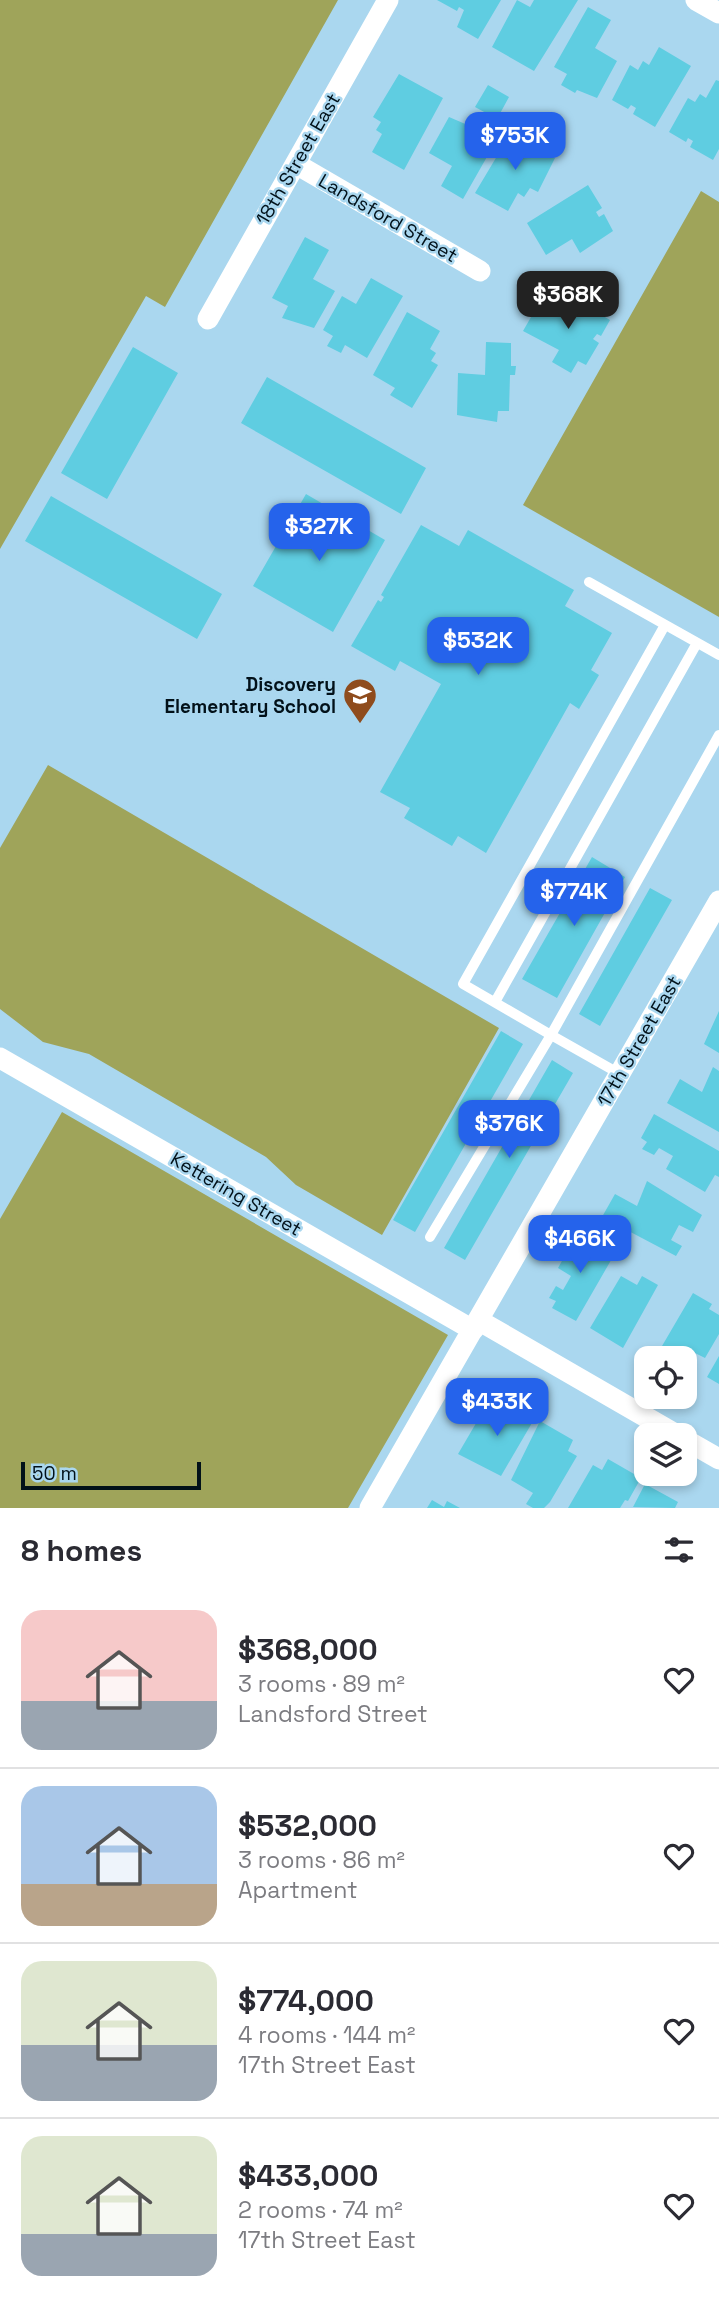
<!DOCTYPE html>
<meta charset="utf-8">
<style>
:root{--surface:#fff;--page:#f7f7f7;--text:#2b2b33;--muted:#7c7c81;--line:#e1e1e2;--accent:#2563eb}
body{margin:0;font-family:"Space Grotesk",sans-serif;background:var(--page);color:var(--text);height:100vh;display:flex;flex-direction:column;font-size:26px;white-space:nowrap}
*{box-sizing:border-box;margin:0}
p{font-size:23px;color:var(--muted)}
.icon{flex:none;width:38px;height:38px;fill:none;stroke:currentColor;stroke-width:2;stroke-linecap:round;stroke-linejoin:round}
.map{position:relative;height:1508px;overflow:hidden}
.drawer{display:flex;flex-direction:column;background:var(--surface);flex:1}
.drawer>*{flex:none}
.controls{position:absolute;left:634px;top:1346px;display:grid;gap:14px}
.controls a{display:grid;place-items:center;width:63px;height:63px;border-radius:14px;background:var(--surface);box-shadow:0 4px 10px #0003;font-size:35px}
.scale{position:absolute;left:21px;bottom:18px;width:180px;box-sizing:border-box;padding-left:7px;border:4px solid #021119;border-top:0;font-size:19px;line-height:24px;white-space:nowrap;color:#021119;-webkit-text-stroke:5px #aad7ef;paint-order:stroke}
.price{position:absolute;translate:-50% -60px;padding:0 16px;border-radius:14px;background:var(--accent);color:#fff;font-size:23px;line-height:46px;filter:drop-shadow(0 2px 4px #0008)}
.price::after{content:'';position:absolute;left:50%;top:42px;width:21px;height:16px;margin-left:-10px;background:inherit;clip-path:polygon(0 0,100% 0,50% 100%)}
.price.on{background:#222;color:#fff}
ul{padding:0;list-style:none}
li{display:flex;align-items:center;gap:21px;height:175px;padding:0 21px}
li+li{border-top:2px solid var(--line)}
li span{display:grid;place-items:center;flex:none;width:196px;height:140px;border-radius:21px;color:#555}
li>.icon{margin-inline-start:auto}
span .icon{width:84px;height:84px;fill:#fffc;stroke-width:1}
li b{font-size:30px}
h2{display:flex;justify-content:space-between;align-items:center;height:84px;padding:0 21px;font-size:30px}
.map>svg:first-child{display:block}
</style>
<div class="map">
<svg width="719" height="1508" viewBox="0 0 719 1508">
<rect width="100%" height="100%" fill="#aad7ef"/>
<path fill="#9fa45a" d="M0,0H338L165,307L146,296L0,549Z
M701,191L719,202V617L523,505Z
M48,765L499,1028L382,1235L296,1185L266,1157L89,1054L43,1042L0,1009V848Z
M62,1112L448,1335L348,1508H0V1219Z"/>
<path fill="#5fcde1" d="M437,0H501L478,39L457,27L464,10L459,7L457,11Z
M517,0L530,7L534,0H578L534,71L492,47Z
M588,7L611,20L595,48L617,61L597,98L577,90L575,93L561,85L567,74L554,67Z
M659,47L691,66L655,127L633,114L636,108L631,105L628,109L612,100L630,65L638,70L643,61L649,65Z
M399,74L443,98L404,170L372,152L382,134L376,130L381,122L373,117Z
M716,80L719,81V149L713,160L690,147L693,141L688,138L686,142L669,132L688,98L695,102L700,94L706,98Z
M488,85L509,97L497,119L475,107Z
M449,117L470,126L466,134L492,148L463,199L441,186L452,166L429,153Z
M512,131L534,144L530,150L536,153L538,149L555,158L538,192L530,188L524,197L518,193L508,211L475,193Z
M588,185L602,208L596,212L599,217L604,214L613,231L580,253L572,239L546,255L527,223Z
M305,237L329,250L313,279L335,291L314,328L282,318L288,306L272,298Z
M371,278L403,296L367,358L345,345L341,353L327,346L333,336L323,330L342,296L356,304Z
M542,298L560,309L563,303L572,308L576,300L610,320L601,336L597,334L593,339L599,343L586,365L578,361L571,373L552,362L559,350L523,331Z
M407,312L440,331L430,349L436,353L431,361L438,365L412,408L390,395L395,388L373,375Z
M486,342L511,343V366H516L515,375H510L509,411H498L497,422L457,415L458,373L485,375Z
M133,347L178,373L107,499L61,473Z
M267,377L426,468L401,514L241,423Z
M306,494L385,540L333,632L253,586Z
M51,496L222,594L197,639L25,541Z
M421,525L459,546L468,530L574,590L565,606L612,633L591,670L599,675L579,709L570,703L486,853L458,836L452,846L404,818L410,808L380,792L441,684L400,661L395,671L351,646L378,600L381,602L384,597L381,595Z
M592,857L625,877L557,998L522,979Z
M650,888L672,900L600,1026L579,1014Z
M719,1011V1053L704,1044Z
M501,1031L523,1044L415,1232L393,1220Z
M552,1060L573,1073L465,1260L444,1248Z
M713,1067L719,1071V1132L667,1103L680,1079L702,1092Z
M654,1114L719,1151V1177L715,1175L705,1192L666,1169L673,1156L659,1148L654,1155L642,1149L647,1142L641,1138Z
M647,1181L702,1215L693,1232L679,1225L671,1240L682,1246L676,1256L602,1217L615,1194L637,1206Z
M580,1229L598,1239L595,1245L614,1255L576,1321L552,1308L556,1301L549,1298L556,1286L563,1290L571,1276L558,1268Z
M621,1276L637,1285L642,1276L658,1285L623,1348L590,1328Z
M693,1293L712,1304L709,1309L719,1315V1334L705,1358L691,1351L684,1362V1358H655Z
M719,1356V1384L707,1377Z
M503,1397L536,1416L501,1476L458,1454L482,1413L501,1423L510,1407L500,1402Z
M540,1421L573,1440L568,1451L577,1456L550,1502L544,1508H533L526,1504L533,1493L511,1480Z
M608,1459L641,1478L628,1501L625,1500L620,1508H568L593,1465L602,1470Z
M645,1484L678,1502L675,1508L633,1507Z
M432,1500L444,1507L447,1501L460,1508H427Z"/>
<g fill="none" stroke-linecap="round" stroke-linejoin="round">
<path stroke="#fff" stroke-width="10" d="M589,582L719,655
M495,1002L697,643
M620,1074L551,1035L719,735
M430,1237L551,1035L463,984L665,625"/>
<path stroke="#fff" stroke-width="21" d="M696,0L719,13
M296,164L480,271
M208,319L388,0
M0,1058L473,1330
M478,1320L677,1435
M684,1439L719,1459
M370,1508L719,901"/>
</g>
<defs>
<g id="school-pin" transform="scale(1.75)"><path d="M0 17L-7.5 6A9.5 9.5 0 1 1 7.5 6Z" fill="#8f4c1d" stroke="#aad7ef"/><path d="M0-5L7-2L0 1L-7-2ZM-4 1L0 2.5L4 1V4Q0 6-4 4Z" fill="#fff"/></g>
</defs>
<g fill-rule="evenodd">
<use href="#school-pin" x="360" y="695"/>
</g>
<g text-anchor="middle" dominant-baseline="central" stroke-width="5" stroke-linejoin="round" paint-order="stroke">
<g font-size="19" fill="#021119" stroke="#aad7ef">
<text transform="translate(298 159) rotate(-60)">18th Street East</text>
<text transform="translate(388 218) rotate(30)">Landsford Street</text>
<text transform="translate(639 1041) rotate(-60)">17th Street East</text>
<text transform="translate(236 1194) rotate(30)">Kettering Street</text>
</g>
<g font-size="19" font-weight="bold" fill="#021119" stroke="#aad7ef" text-anchor="end">
<text x="336" y="684">Discovery<tspan x="336" dy="22">Elementary School</tspan></text>
</g>
</g>
</svg>
<div class="controls">
<a><svg class="icon" aria-label="locate" viewBox="0 0 24 24"><circle cx="12" cy="12" r="6"/><path d="M12 2v4M12 18v4M2 12h4M18 12h4"/></svg></a>
<a><svg class="icon" aria-label="layers" viewBox="0 0 24 24"><path d="M12 4l9 5-9 5-9-5zM3 14l9 5 9-5"/></svg></a>
</div>
<div class="scale">50 m</div>
<b class="price" style="left:515px;top:172px">$753K</b>
<b class="price on" style="left:568px;top:331px">$368K</b>
<b class="price" style="left:319px;top:563px">$327K</b>
<b class="price" style="left:478px;top:677px">$532K</b>
<b class="price" style="left:574px;top:928px">$774K</b>
<b class="price" style="left:509px;top:1160px">$376K</b>
<b class="price" style="left:580px;top:1275px">$466K</b>
<b class="price" style="left:497px;top:1438px">$433K</b>
</div>
<section class="drawer">
<h2>8 homes<svg class="icon" aria-label="filters" viewBox="0 0 24 24"><path d="M4 7h16M4 17h16"/><circle cx="9" cy="7" r="2"/><circle cx="15" cy="17" r="2"/></svg></h2>
<ul>
<li><span style="background:linear-gradient(#f6c9c9 65%,#9aa5b1 0)"><svg class="icon" aria-label="home" viewBox="0 0 24 24"><path d="M3 11l9-7 9 7M6 9v11h12V9"/></svg></span><div><b>$368,000</b><p>3 rooms · 89 m²</p><p>Landsford Street</p></div><svg class="icon" aria-label="heart" viewBox="0 0 24 24"><path d="M12 20l-8-8c-3-5 5-10 8-4 3-6 11-1 8 4z"/></svg></li>
<li><span style="background:linear-gradient(#a9c7e8 70%,#b9a48a 0)"><svg class="icon" aria-label="home" viewBox="0 0 24 24"><path d="M3 11l9-7 9 7M6 9v11h12V9"/></svg></span><div><b>$532,000</b><p>3 rooms · 86 m²</p><p>Apartment</p></div><svg class="icon" aria-label="heart" viewBox="0 0 24 24"><path d="M12 20l-8-8c-3-5 5-10 8-4 3-6 11-1 8 4z"/></svg></li>
<li><span style="background:linear-gradient(#dfe7d0 60%,#9aa5b1 0)"><svg class="icon" aria-label="home" viewBox="0 0 24 24"><path d="M3 11l9-7 9 7M6 9v11h12V9"/></svg></span><div><b>$774,000</b><p>4 rooms · 144 m²</p><p>17th Street East</p></div><svg class="icon" aria-label="heart" viewBox="0 0 24 24"><path d="M12 20l-8-8c-3-5 5-10 8-4 3-6 11-1 8 4z"/></svg></li>
<li><span style="background:linear-gradient(#dfe7d0 70%,#9aa5b1 0)"><svg class="icon" aria-label="home" viewBox="0 0 24 24"><path d="M3 11l9-7 9 7M6 9v11h12V9"/></svg></span><div><b>$433,000</b><p>2 rooms · 74 m²</p><p>17th Street East</p></div><svg class="icon" aria-label="heart" viewBox="0 0 24 24"><path d="M12 20l-8-8c-3-5 5-10 8-4 3-6 11-1 8 4z"/></svg></li>
</ul>
</section>
